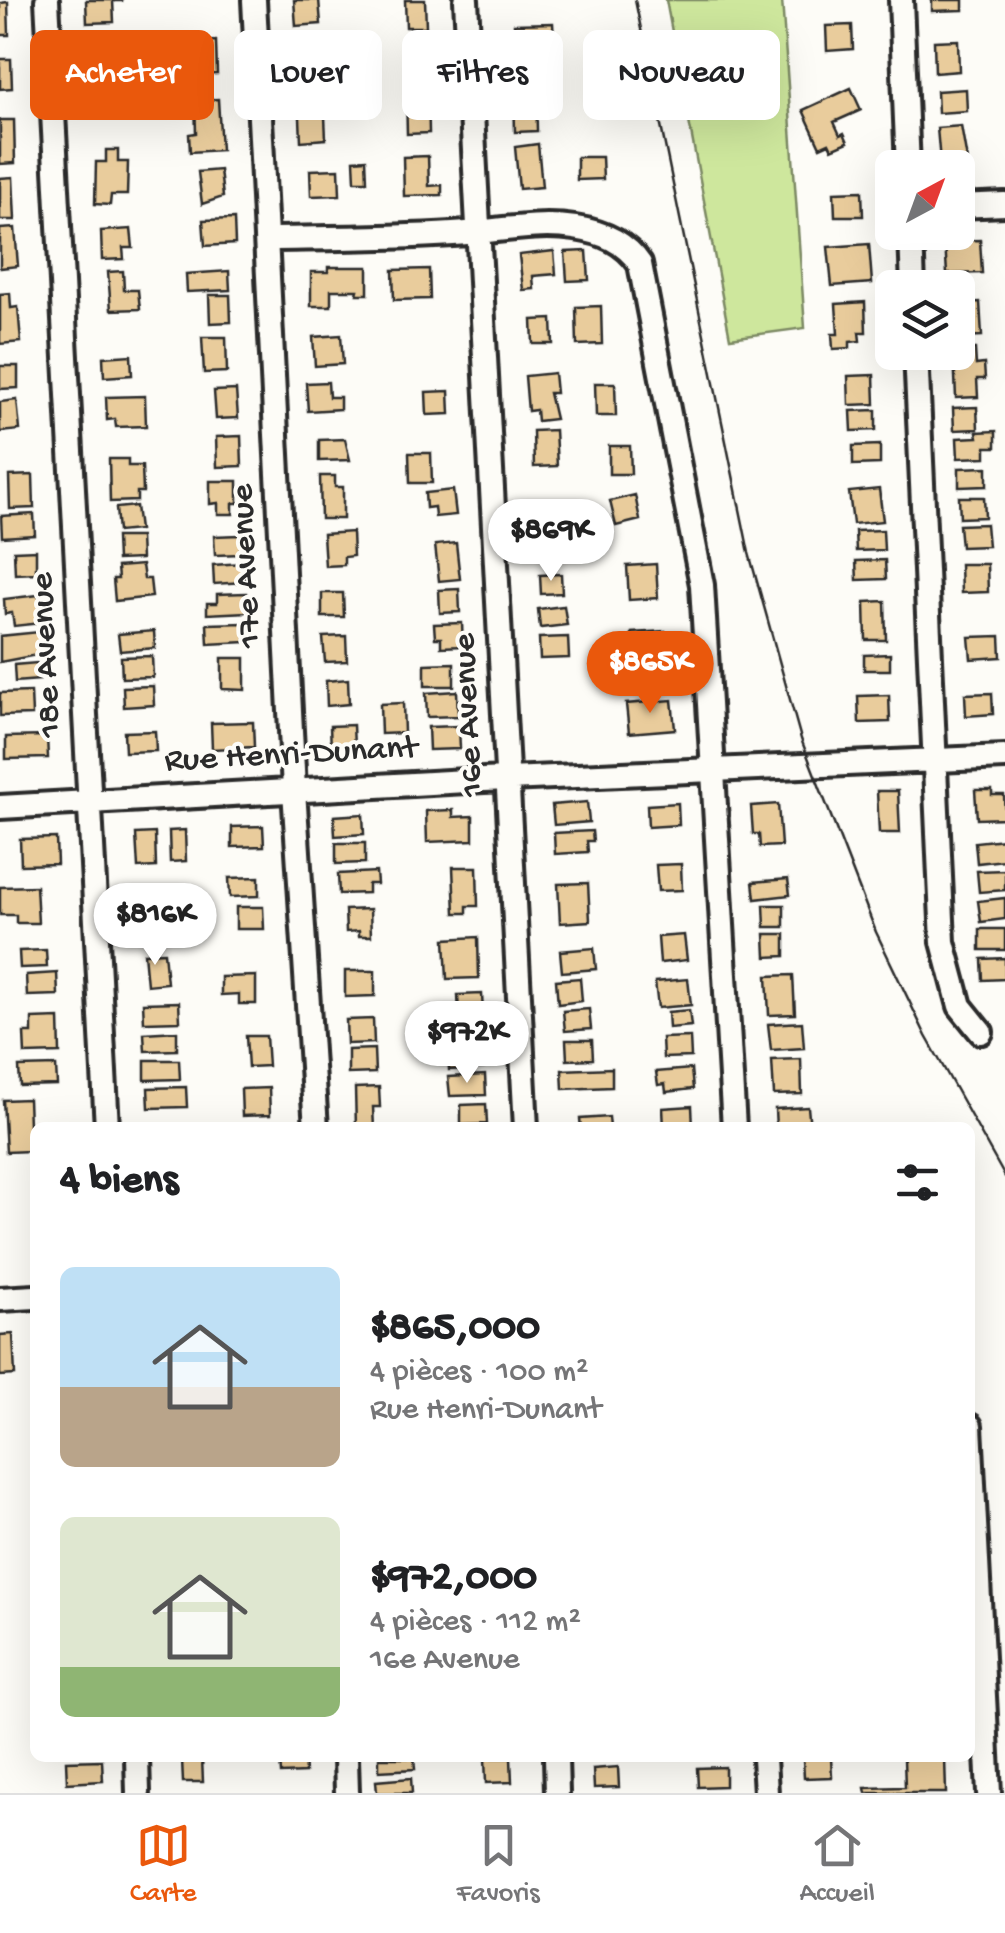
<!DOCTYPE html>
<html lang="fr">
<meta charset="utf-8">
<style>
:root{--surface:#fff;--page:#f2f2f2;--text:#202124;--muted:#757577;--line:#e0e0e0;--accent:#ea580c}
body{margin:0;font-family:"Gochi Hand",sans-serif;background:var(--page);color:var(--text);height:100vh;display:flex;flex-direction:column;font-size:38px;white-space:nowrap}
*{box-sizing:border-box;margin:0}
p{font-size:32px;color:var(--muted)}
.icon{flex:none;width:55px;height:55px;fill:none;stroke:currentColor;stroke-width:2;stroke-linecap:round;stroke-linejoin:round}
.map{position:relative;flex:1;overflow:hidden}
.sheet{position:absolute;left:30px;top:1122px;width:945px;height:640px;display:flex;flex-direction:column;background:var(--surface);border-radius:15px;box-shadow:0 10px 40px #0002}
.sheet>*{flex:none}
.banner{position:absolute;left:30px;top:30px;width:945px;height:90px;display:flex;gap:20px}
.needle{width:65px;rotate:41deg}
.tools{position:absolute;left:875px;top:150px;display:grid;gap:20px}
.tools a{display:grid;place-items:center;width:100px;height:100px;border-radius:15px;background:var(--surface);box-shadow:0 10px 40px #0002;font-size:50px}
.price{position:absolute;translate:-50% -85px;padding:0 22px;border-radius:35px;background:#fff;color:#222;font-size:32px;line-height:65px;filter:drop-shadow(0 2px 5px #0008)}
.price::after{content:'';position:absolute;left:50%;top:60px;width:30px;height:22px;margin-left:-15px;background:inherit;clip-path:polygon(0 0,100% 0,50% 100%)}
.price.on{background:var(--accent);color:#fff}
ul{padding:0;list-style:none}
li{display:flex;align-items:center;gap:30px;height:250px;padding:0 30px}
li span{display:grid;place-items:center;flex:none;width:280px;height:200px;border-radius:15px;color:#555}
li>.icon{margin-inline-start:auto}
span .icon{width:120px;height:120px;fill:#fffc;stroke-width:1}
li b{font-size:42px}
h2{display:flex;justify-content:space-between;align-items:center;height:120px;padding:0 30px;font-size:42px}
.tag{padding:0 35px;border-radius:15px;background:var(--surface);box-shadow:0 10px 40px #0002;font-size:35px;line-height:90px}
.tag.on{background:var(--accent);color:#fff}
.tabs{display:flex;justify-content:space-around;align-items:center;height:140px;border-top:2px solid var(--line);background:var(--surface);font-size:28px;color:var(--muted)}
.tabs a{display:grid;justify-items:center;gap:5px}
.tabs .on{color:var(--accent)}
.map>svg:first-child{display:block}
</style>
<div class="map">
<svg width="1005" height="1793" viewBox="0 0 1005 1793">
<rect width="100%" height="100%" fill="#fdfcf7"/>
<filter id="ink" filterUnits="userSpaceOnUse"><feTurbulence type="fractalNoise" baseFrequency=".01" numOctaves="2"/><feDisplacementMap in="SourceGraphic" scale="20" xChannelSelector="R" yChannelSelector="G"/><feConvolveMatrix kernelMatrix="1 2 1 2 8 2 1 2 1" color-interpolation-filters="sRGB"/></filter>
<g filter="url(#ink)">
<path fill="#cee79d" stroke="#7c8964" stroke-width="2.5" d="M666,0H782L805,328L730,338Z"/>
<path fill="#e9cc9c" stroke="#2b2b2b" stroke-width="2.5" d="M86,0H122V1H113L114,22L87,23Z
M294,0H319L321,24L296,26Z
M405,0H425L426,27H406Z
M932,0H963V10L932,11Z
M8,2L9,35H0V3Z
M553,23L555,57H549L550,68L516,70L514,24Z
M852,25L853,49L827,51L826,26Z
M958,40L959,71L935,73L934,41Z
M216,41L217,74L195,75L194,42Z
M324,41L326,79L297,81L295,42Z
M92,43H120L121,68H113V91L90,92Z
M427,51L430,79L409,81L406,53Z
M0,59H11L12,88L0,89Z
M851,88L861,110L834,122L840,135L844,133L848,142L832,149L829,143L820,147L803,110Z
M536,89L537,131L515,132L514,90Z
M966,89L967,111L938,113L937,91Z
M428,90L429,133L407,134L406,91Z
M324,93L326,139L301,141L299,94Z
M218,99L221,150L190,152L189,134L196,133L195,100Z
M0,120H14L15,163L0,164Z
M961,126L967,160L940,162L937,128Z
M538,144L542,187L519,189L515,147Z
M106,150H118V162H128L127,195H111L110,205L95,204L96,162H106Z
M428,156L429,186L442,185V195L404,196L403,157Z
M577,157H602L603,179L577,180Z
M366,159L367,181H355L354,160Z
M339,169L340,195L311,196L310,170Z
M220,170L223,197L202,204L198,172Z
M13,177L15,220H0V178Z
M862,191L863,216H835L834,192Z
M234,219L235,244L205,246L203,220Z
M15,228L18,266L0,268V229Z
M131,229L133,248H123L124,259L102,260L101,231Z
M980,240L982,273L947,274L945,241Z
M869,244L872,283L832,286L828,247Z
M554,251L556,274L533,276L534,289L523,290L519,255Z
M587,251L589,280L567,281L565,252Z
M328,267H368V294H357L358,290H331V306H311V272H328Z
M429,269L430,299L394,300L393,270Z
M123,271L124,290H138L140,309L111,310L108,272Z
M229,271L230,290L187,292L186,274Z
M10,293L11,308L18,307L21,342L0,344V294Z
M209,295H230L231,322L210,323Z
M865,302L866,332H859L860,341L850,342V348L833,349L832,334H838L836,304Z
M980,302L982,336L958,337V303Z
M601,306L602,344L577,345L576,307Z
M552,319L553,344H533L532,320Z
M341,335L343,364L315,366L313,337Z
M202,337H226L227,372L204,373Z
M958,349H975L976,365L984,364L985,379H977L978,397L956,398L954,352Z
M131,355L132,375L104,377L103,357Z
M0,366H18V388L0,389Z
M554,373L556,393H549L555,419L537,421L536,410L528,411L525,376Z
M874,375L875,404L849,405L848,376Z
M328,382L329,397H340V409L308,411L306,383Z
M595,383H615L616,416H596Z
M236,390L238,418L216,419L214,391Z
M449,391L450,414L427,415L426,392Z
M145,396L146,426L116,427L115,419L107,420L106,397Z
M17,400L20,430L0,432V402Z
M977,407L978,429L954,430L953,408Z
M876,410V430L852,431L851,411Z
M555,430L557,466L534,467L533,431Z
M996,431V447H986V457L958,458L957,438L978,437L977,432Z
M241,436L242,466L217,467L216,437Z
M345,439L350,460L319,461V440Z
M880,445V464L853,465V446Z
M609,446H630L631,474H609Z
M409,453H431L432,483H410Z
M109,459H128V466H142L143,492H137V501L110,502Z
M987,467V486L959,487V468Z
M33,475L34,508L10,509L9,476Z
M320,476H335V487H343V519H321Z
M210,481H238V503H233V514H218V503L210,504Z
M879,489L883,521L853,524L849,492Z
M453,490L456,515L435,517L434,507L426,508L425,493Z
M635,495L640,520L616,526L610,501Z
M959,497H984L985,517L960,518Z
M579,500V511L587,510L588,535H565L564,501Z
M136,506L139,530L118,532L116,508Z
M34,514L35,535L2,537L1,516Z
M986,524L988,546L961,547L959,525Z
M883,530L884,550L856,551L855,531Z
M352,532L353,556L344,557V565L325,566L323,534Z
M240,535L241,554L215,555L214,536Z
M116,537H140L141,559L117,560Z
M456,543L460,579L439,581L435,545Z
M36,550V573L15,574L14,551Z
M885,560L886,579L857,580L856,561Z
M243,563L244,582L214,584L213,565Z
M656,564L658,598L629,600L627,566Z
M960,564H987L988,592L961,593Z
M142,565L144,579H150L152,597L115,601L113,579H118L117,567Z
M561,574L562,593L541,594L540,575Z
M459,589L460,612L440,613L439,590Z
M246,593L247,612L207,614V603H217V594Z
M322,593H343L344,617H322Z
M39,595L42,623L14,626L12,613L5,614L4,599Z
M885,601L886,640H866L865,602Z
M564,606L567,625L540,628L538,609Z
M245,623L246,642L208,644L207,624Z
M462,623L463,646L441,647V638H435L434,624Z
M154,631L155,648L120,651L118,634Z
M665,631L666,654L642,656L641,645H632V633Z
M39,632L42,654L0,662V636Z
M346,636L347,661L325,662L323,637Z
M1000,636L1001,657L971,659L969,637Z
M568,637L569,658L540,659L539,638Z
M890,654V670H864V655Z
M152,656L153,677L122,678L121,657Z
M222,658H245V690L222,689Z
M37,663L39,680L15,682L14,665Z
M454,663V686H425V664Z
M348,679L349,704L327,706L326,681Z
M153,686L154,705L124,707L123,687Z
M457,691L458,716L427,717L426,693Z
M31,692L32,715L0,716V693Z
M992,693L993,714L966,716L965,694Z
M889,695L890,722L859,723L858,696Z
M672,700L675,729L629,733L626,704Z
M403,703L404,733L381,734L380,704Z
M253,722L254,747L212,749L211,723Z
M353,725L354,747L331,748L330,726Z
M459,726L460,749L429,750L428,727Z
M155,731L156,751L125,752L124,732Z
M47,736L48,758L6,759V737Z
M975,790H992V795H1004L1005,818L977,819Z
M877,791H898L900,833H879Z
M587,802L589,822L554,825L552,805Z
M678,803L679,825L648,827L647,805Z
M778,804L781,846L760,847L759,834H753L751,806Z
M453,810V817L473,816V840L427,842L426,811Z
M363,814L364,834L335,836L334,816Z
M263,826L264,846L232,847V827Z
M185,830L186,861L170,862L169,831Z
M592,831L593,841H587L588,852L555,854L554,833Z
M155,833L156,867L138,868L136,834Z
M56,838L57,864L21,865L20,839Z
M1005,839V860L977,863L975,842Z
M336,843H365V863L336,864Z
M681,864L682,890L658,891L656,865Z
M453,867H477L478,906H467V913H455Z
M1005,870V890L979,892L977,871Z
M376,872L377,884H368V893L339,894L338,874Z
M259,877V896L230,897L229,878Z
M788,879L790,895L755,899L753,882Z
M588,883L590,921L560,923L558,884Z
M36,886L38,923H16V915H0V887Z
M1005,898V919L981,922L978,901Z
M764,905H784V927H765Z
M236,907H263L264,929H236Z
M370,909L371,936H359V931L346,932L345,910Z
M980,929H1005V950H980Z
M765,934H785V956L766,957Z
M684,935L687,960L660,963L658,937Z
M478,937L479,978L447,979L445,939Z
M594,948L596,969L562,972L560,951Z
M46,950L47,967L20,968L19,951Z
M164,952L167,983L147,985L144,953Z
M1005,958V979L983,980L982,959Z
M345,971H375V996L345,997Z
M57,973L58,995L27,996L26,975Z
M793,975L795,1014L769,1015L767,976Z
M256,976V1004H239V994L221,995V977Z
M580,978L582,1001L558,1004L556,980Z
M688,979L691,1005L658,1008L655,982Z
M482,994L484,1034L460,1036L458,995Z
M179,1002L180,1021L144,1022L143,1003Z
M589,1009L591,1029L565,1031L563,1011Z
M689,1010L691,1026L669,1028L668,1012Z
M59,1018L60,1053L25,1054L24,1033H32V1019Z
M373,1019L374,1043L347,1044L346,1020Z
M802,1022L804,1048L771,1050L768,1024Z
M177,1031V1050L145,1051L144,1033Z
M246,1036H266L268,1066L248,1067Z
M690,1037L691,1057L663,1058L662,1038Z
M566,1040H592L593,1059L567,1060Z
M483,1045L484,1068L449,1070L448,1047Z
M374,1049L375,1073L348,1074V1050Z
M801,1059L802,1094L774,1095L772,1060Z
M145,1060H179L180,1079L145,1080Z
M56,1066L57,1085L20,1086L19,1067Z
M612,1068V1087L563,1089L562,1070Z
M691,1069L693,1089L666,1092L665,1084L658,1085L656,1072Z
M485,1075L486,1095L450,1096L448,1077Z
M186,1087L187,1107L149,1108L148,1088Z
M379,1087L380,1107H373L374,1128H356L355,1088Z
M269,1088L270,1115L242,1116L241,1089Z
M28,1099L30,1151L6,1152L3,1100Z
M486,1104L487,1124L461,1125V1105Z
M692,1106L693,1128H664L663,1108Z
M808,1107L810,1128H776L775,1109Z
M609,1117L610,1128H581L580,1119Z
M13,1334L15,1375L0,1376V1335Z
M202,1758L203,1782H183L182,1759Z
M280,1758H304L305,1773L281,1774Z
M379,1758H414L415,1769L379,1771Z
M485,1758H511L512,1782L486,1783Z
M831,1758L832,1777L804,1778L803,1759Z
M904,1758H945L946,1793H866L865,1788L905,1787Z
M102,1760L103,1781L67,1783L66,1761Z
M618,1767L619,1787L594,1788L593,1769Z
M725,1767V1786L698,1787L697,1768Z
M411,1778L412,1793H377L376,1781Z"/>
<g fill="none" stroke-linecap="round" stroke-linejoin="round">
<g stroke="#2b2b2b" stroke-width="30">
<path id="minor" d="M47,0L107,1128
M254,0L294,790L316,1128
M466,0L526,1128
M901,0L908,168
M958,206L1005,204
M911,232L913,288
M268,239C329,238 391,238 453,234C493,232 535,222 575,228C603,232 625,242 640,264L702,585L734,1128
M916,352L943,942L960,1006L981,1032
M0,807L484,780L1005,757
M0,1299L35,1297
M970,1426L989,1793
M137,1758L138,1793
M346,1758L347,1793
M556,1758L557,1793
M764,1758L766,1793"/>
</g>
<use href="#minor" stroke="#fdfcf7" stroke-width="22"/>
<path stroke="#2b2b2b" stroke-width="2.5" d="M635,0L749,553L801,739L876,932L926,1036L1005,1177"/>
</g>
</g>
<g text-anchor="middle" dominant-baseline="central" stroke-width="8" stroke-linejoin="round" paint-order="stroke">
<g font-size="35" fill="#2b2b2b" stroke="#fdfcf7">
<text transform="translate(248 566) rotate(-93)">17e Avenue</text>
<text transform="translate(48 655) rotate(-93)">18e Avenue</text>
<text transform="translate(470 715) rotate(-93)">16e Avenue</text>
<text transform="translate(291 756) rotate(-3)">Rue Henri-Dunant</text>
</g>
</g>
</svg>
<div class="tools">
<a><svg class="needle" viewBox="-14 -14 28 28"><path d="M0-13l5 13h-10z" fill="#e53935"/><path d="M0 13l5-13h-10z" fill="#757577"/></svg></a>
<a><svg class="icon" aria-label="layers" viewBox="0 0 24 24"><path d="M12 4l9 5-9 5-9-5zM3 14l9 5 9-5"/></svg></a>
</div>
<b class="price" style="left:551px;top:584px">$869K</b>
<b class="price on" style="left:650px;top:716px">$865K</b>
<b class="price" style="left:155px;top:968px">$816K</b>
<b class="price" style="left:467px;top:1086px">$972K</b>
<div class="banner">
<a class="tag on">Acheter</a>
<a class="tag">Louer</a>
<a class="tag">Filtres</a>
<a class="tag">Nouveau</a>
</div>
<section class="sheet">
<h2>4 biens<svg class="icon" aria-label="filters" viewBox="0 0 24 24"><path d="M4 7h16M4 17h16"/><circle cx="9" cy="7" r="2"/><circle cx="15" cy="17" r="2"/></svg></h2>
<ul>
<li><span style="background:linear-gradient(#bfe0f5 60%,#b9a48a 0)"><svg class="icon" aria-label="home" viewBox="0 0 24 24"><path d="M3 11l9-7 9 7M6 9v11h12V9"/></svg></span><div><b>$865,000</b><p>4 pièces · 100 m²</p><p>Rue Henri-Dunant</p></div></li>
<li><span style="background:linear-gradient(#dfe7d0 75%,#8fb573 0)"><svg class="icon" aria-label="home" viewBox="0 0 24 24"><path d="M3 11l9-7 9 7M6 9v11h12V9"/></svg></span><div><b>$972,000</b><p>4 pièces · 112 m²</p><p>16e Avenue</p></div></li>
</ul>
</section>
</div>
<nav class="tabs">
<a class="on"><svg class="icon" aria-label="map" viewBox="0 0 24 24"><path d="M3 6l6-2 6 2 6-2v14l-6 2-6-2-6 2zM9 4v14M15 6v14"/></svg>Carte</a>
<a><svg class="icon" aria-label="saved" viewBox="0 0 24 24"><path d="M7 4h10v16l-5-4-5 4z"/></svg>Favoris</a>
<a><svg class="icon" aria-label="home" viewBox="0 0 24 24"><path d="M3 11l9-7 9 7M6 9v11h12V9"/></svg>Accueil</a>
</nav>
